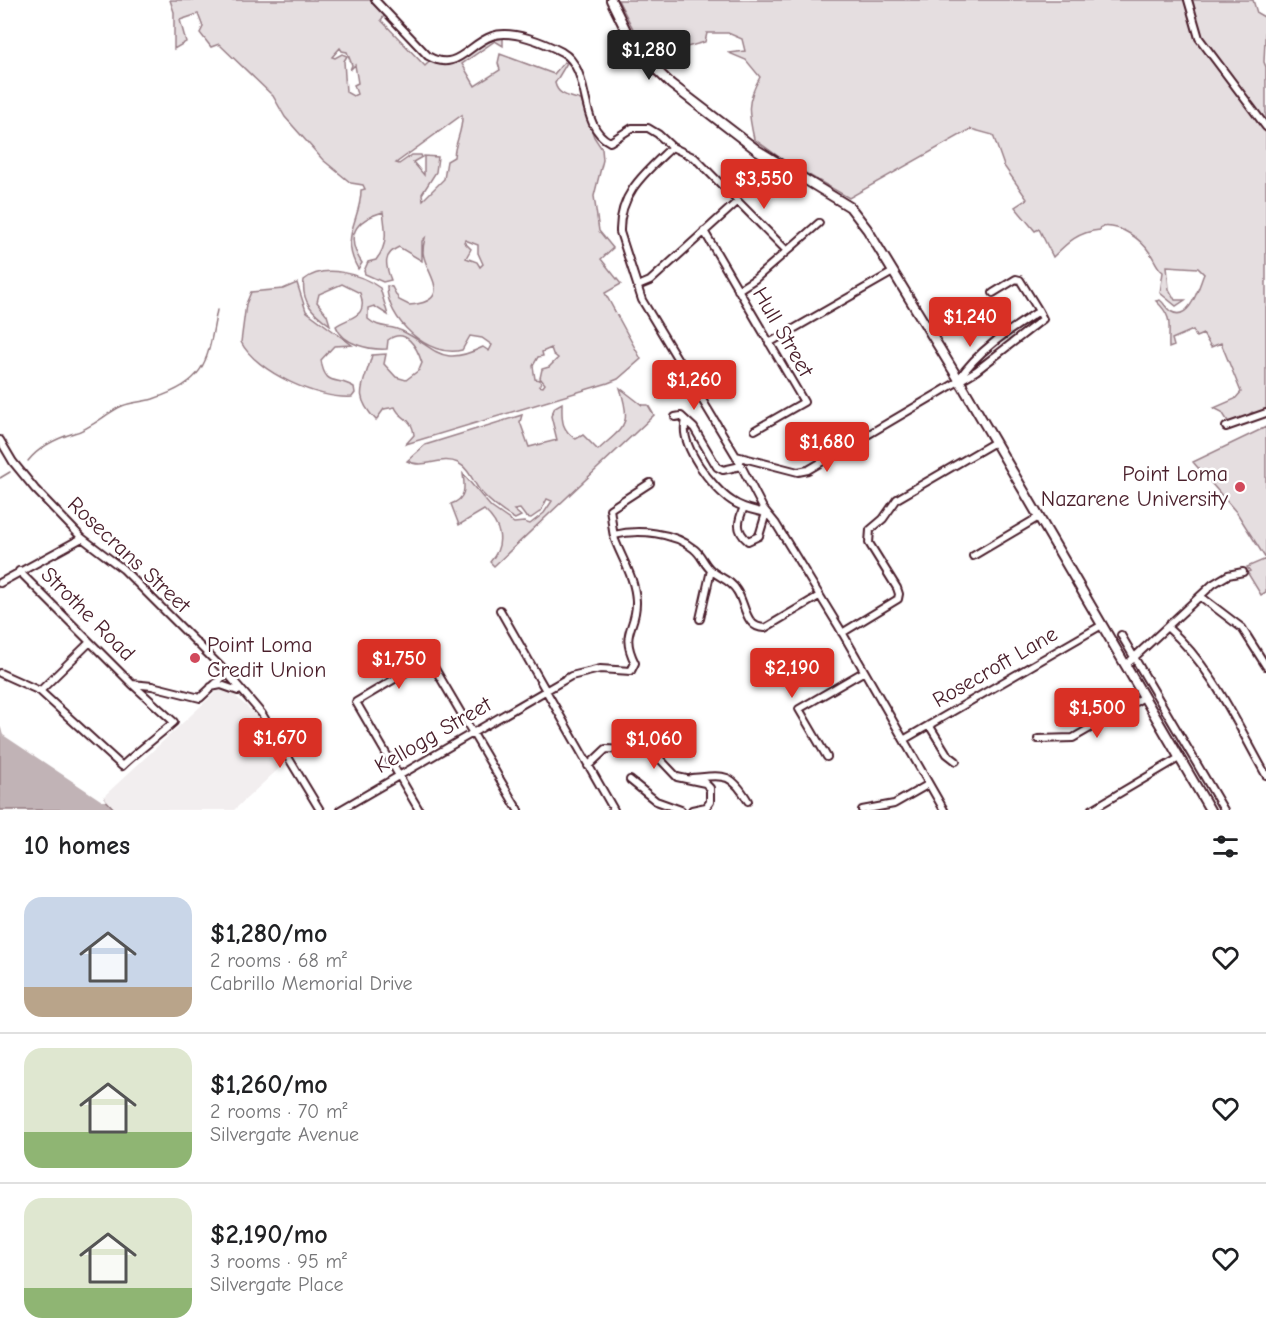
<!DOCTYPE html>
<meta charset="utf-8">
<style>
:root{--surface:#fff;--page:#f6f6f6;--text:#202124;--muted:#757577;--line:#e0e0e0;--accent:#d93025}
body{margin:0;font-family:"Comic Neue",sans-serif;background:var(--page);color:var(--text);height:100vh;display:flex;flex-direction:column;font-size:22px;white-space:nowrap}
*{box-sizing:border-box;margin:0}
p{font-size:20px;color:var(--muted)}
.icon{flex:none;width:33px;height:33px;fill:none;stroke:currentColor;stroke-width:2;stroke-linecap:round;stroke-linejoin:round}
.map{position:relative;height:810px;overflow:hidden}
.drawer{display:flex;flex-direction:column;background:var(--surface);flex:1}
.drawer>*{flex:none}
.price{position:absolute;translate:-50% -51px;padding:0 14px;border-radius:6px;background:var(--accent);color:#fff;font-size:20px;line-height:39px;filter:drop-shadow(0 2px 3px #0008)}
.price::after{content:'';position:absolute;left:50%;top:36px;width:18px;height:14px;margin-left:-9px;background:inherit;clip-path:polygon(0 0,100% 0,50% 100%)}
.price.selected{background:#222;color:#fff}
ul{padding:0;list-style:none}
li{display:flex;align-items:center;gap:18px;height:150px;padding:0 24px}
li+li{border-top:2px solid var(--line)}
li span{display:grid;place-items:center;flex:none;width:168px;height:120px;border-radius:18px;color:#555}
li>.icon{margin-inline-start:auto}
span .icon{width:72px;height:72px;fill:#fffc;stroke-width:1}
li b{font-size:26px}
h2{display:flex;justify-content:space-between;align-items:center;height:72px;padding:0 24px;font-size:26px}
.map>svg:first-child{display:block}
</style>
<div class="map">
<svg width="1266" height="810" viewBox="0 0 1266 810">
<rect width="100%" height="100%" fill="#fff"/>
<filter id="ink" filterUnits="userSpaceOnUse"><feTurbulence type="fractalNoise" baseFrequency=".0167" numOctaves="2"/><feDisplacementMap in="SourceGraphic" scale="12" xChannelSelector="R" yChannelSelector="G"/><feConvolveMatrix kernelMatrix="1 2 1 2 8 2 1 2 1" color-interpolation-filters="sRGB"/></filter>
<g filter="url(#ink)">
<path fill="#f2eeef" d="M225,690L231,692L255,714L287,761L234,810H16L103,797L217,691Z"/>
<path fill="#e5dee0" stroke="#987e86" stroke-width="1.5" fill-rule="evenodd" d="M170,0H370L385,15L381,20L425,66L430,61C461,72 475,40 503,38V46L495,41L462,64L475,86L500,70L498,63L500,54L554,74L564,62L567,63L555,83C558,96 569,96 581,100L594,137L602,149L603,160L594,196L599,231L613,248L601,259L621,284L605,293L641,359L618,379L608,383L406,444L414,435C412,416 400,420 395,407L384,409L376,420C351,394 364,386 372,355L386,354L384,364L396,377L406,380L419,370L422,363C417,347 406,327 388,340L387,349C370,350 343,345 336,326C350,316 369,318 360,293L342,284L319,294L317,302L327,315L330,325C313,313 301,302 304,280C324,263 361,274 380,288L388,315L374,306L368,308V319C379,329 390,325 402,331C437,348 440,368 483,347L489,351L492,345L482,338L470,336L462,350C429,359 386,319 387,286L392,287L399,300L409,305C457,301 424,272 423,252C423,248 424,242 425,238L422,241V261L399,247C383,254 385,265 391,280L383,282L365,274L364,271L368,262L376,260C388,245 386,231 383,212C355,220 344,236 362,263L358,269C339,235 361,221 361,190L365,189L363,185L351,183L323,160L285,117L273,96L219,44L211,47L200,33L203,27L198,14L180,20L186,42L174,49V12ZM340,48L342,51L347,52L352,65L350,70L355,65L358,83L354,85L357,94L353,96L346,92L344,61L347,56L342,54L335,58L332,57ZM462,115C463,131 455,141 454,157L447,161L444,179L423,200L422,194L436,172L438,157L424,156V175L413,162L422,157L421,155H412L399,164L396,163ZM465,240L478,245V253L483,264L480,267L477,262L466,258L471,249L464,242ZM551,348L553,354L558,358L549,367L542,369L540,378L545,384L543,387L539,386L541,384L540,380L535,379L533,366L538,357L543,356L542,352Z
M618,0H1186L1199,42L1266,133V411L1258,414L1252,412L1246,417L1229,423L1222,412L1214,408L1235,399L1241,392L1221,343L1211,347L1203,334L1196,337L1193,330L1172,339L1174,346L1169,348C1168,325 1174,318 1156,301L1160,300C1164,303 1166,308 1170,311C1190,324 1199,285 1204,274L1198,268L1167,266L1169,289L1175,300H1185L1176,306L1160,293L1163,272C1157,268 1155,260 1150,253C1140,238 1120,224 1101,227L1100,230C1078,232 1068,242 1053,257L1039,229L1035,231L1015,207L1027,199L1004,166L993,135L971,129L849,198L786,162L754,139C748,112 746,102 760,77L746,60L729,53L745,51L742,39L728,33H707L705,42L676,50L639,40Z
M1189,0H1253L1257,13L1266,18L1264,62L1266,67V125L1205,43Z
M297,283L306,311L352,345L334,346L321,360C325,388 337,376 354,387L355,393L352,397C319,400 256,372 241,342L246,304L251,292L283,289Z
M620,388L642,405H648L654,415L494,566L490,562C506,544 501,525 484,510L459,525L451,504C466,499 465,488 463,474L491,507L514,523L524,522L530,524L544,513L552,501L547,499L541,511L531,518L526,517L520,509L514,510L521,516L515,519C502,512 491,503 481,492C473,483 470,469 458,463C441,455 424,470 407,461L425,445L522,415L520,422L529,447L557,440L551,416L555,407L562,403C562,418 560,429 576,439L583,435L598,450C625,425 632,426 620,388Z
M1266,427V592L1261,595L1247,572L1250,571L1247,567L1266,559L1237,513L1193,462Z"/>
<path fill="#c1b3b6" stroke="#91787e" stroke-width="1.5" d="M0,728L103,797L115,810H0Z"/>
<path fill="#fff" d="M0,726L101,793L107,801H102L3,735Z"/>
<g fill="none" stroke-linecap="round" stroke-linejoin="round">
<path stroke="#91787e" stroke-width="1.5" d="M28,461C39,447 58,438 74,433C91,429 106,413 122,406C132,402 143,402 153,399C208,380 207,362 217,310
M0,478L10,472"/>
<g stroke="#4a1f2b" stroke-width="10">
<path id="minor" d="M375,0L428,56C457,73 468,44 492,36C512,29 545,43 562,52C593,70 577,126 610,142L632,128H648L658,134L672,147L695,158L787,251
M1188,0L1199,38L1266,127
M672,147C646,172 619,193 620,232L642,300L736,456L763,508L776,524L839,627L944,810
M704,231L804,402L755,430
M638,286L650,281L737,202
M738,290L755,279L819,223
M769,343L893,272
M959,379C978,350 1010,330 1039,311L1020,280L1016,279L993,293
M675,417L681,416L694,428L717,467L723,470L741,466
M686,421C678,444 713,489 732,501C743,509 755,510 768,514
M1226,427L1266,413
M0,440L13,462L35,489L82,538L123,569L227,673L262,714L320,810
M736,456L798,472L808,470L976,371L1043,319L1039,311
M744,507C738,521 735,530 748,541L759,536L766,513
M614,535C638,529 674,532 694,549C702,555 704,565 712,571C720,578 731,580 737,591C746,605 745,628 765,628L819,596
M973,556L1039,517
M19,571L132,684L152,686L200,698L227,673
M0,583L82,538
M1200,596L1242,628L1266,666
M500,610L614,810
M700,619L711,570
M1167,627C1212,666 1237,724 1266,775
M842,633L898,599L899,594L897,588L869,543L870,530L883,519L897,499L995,442
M1121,635L1224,810
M424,650L518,810
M1126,665L1213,584L1228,575L1243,572
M0,673L40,691L122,766C139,750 157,737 174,722L132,684
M211,687L221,685L238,691
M40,691L89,643
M929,725L947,754L956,761
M905,739L1102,625
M1038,739L1073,738L1144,697
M827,757L799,709L863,672
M588,766L606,749L641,751L659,758L677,777L705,783L710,788V802L704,810
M692,778C724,775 731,772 748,801
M630,780L656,801L681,810
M340,810L571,676L600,669L631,671L635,663C619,631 637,629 636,601C635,578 623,561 615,540C612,531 612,519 610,509L650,483
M419,810L356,702L430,658
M692,810L706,807
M862,810L894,804L929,784
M1091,810L1179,758"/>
</g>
<g stroke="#4a1f2b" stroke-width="12">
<path id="major" d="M611,0L635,49L671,84L757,150L850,207L867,229L959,380L1210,810"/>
</g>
<use href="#minor" stroke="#fff" stroke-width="6"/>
<use href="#major" stroke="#fff" stroke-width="8"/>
</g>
</g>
<g fill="#d1495b" stroke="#fff" stroke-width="2">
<circle cx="1240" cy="487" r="6"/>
<circle cx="195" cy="658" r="6"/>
</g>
<g text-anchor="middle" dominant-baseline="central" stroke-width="5" stroke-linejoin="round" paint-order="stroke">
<g font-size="22" fill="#4a1f2b" stroke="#fff">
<text transform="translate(783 332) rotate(60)">Hull Street</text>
<text transform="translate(129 555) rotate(43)">Rosecrans Street</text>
<text transform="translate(88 614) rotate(45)">Strothe Road</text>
<text transform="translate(995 667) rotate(-30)">Rosecroft Lane</text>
<text transform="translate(433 735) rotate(-30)">Kellogg Street</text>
</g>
<g font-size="22" fill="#4a1f2b" stroke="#fff" text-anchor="end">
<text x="1228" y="474">Point Loma<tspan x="1228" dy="25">Nazarene University</tspan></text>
<text x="207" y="645" text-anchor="start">Point Loma<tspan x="207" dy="25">Credit Union</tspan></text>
</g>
</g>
</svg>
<b class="price selected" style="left:649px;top:81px">$1,280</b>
<b class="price" style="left:764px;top:210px">$3,550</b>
<b class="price" style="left:970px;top:348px">$1,240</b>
<b class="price" style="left:694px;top:411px">$1,260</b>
<b class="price" style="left:827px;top:473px">$1,680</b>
<b class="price" style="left:399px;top:690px">$1,750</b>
<b class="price" style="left:792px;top:699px">$2,190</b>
<b class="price" style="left:1097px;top:739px">$1,500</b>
<b class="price" style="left:280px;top:769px">$1,670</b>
<b class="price" style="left:654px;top:770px">$1,060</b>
</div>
<section class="drawer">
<h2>10 homes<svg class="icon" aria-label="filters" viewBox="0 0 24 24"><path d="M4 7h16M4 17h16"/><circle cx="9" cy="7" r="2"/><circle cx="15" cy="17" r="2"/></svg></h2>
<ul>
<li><span style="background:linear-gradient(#c9d6e8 75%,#b9a48a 0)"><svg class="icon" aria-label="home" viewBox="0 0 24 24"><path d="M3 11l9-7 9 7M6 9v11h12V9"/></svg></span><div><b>$1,280/mo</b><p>2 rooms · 68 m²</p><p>Cabrillo Memorial Drive</p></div><svg class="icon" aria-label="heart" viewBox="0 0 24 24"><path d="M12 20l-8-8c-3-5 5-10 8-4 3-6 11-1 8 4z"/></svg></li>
<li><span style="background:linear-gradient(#dfe7d0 70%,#8fb573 0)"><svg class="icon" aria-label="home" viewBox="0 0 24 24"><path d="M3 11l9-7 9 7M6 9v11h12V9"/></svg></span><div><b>$1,260/mo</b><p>2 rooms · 70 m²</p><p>Silvergate Avenue</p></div><svg class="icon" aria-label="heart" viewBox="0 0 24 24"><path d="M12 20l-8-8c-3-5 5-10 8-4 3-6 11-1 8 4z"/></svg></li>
<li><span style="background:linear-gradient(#dfe7d0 75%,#8fb573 0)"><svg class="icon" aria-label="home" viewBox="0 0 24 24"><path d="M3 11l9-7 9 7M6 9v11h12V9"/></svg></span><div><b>$2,190/mo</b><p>3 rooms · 95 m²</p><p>Silvergate Place</p></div><svg class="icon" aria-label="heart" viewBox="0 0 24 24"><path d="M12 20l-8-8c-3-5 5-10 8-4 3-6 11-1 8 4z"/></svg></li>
</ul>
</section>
